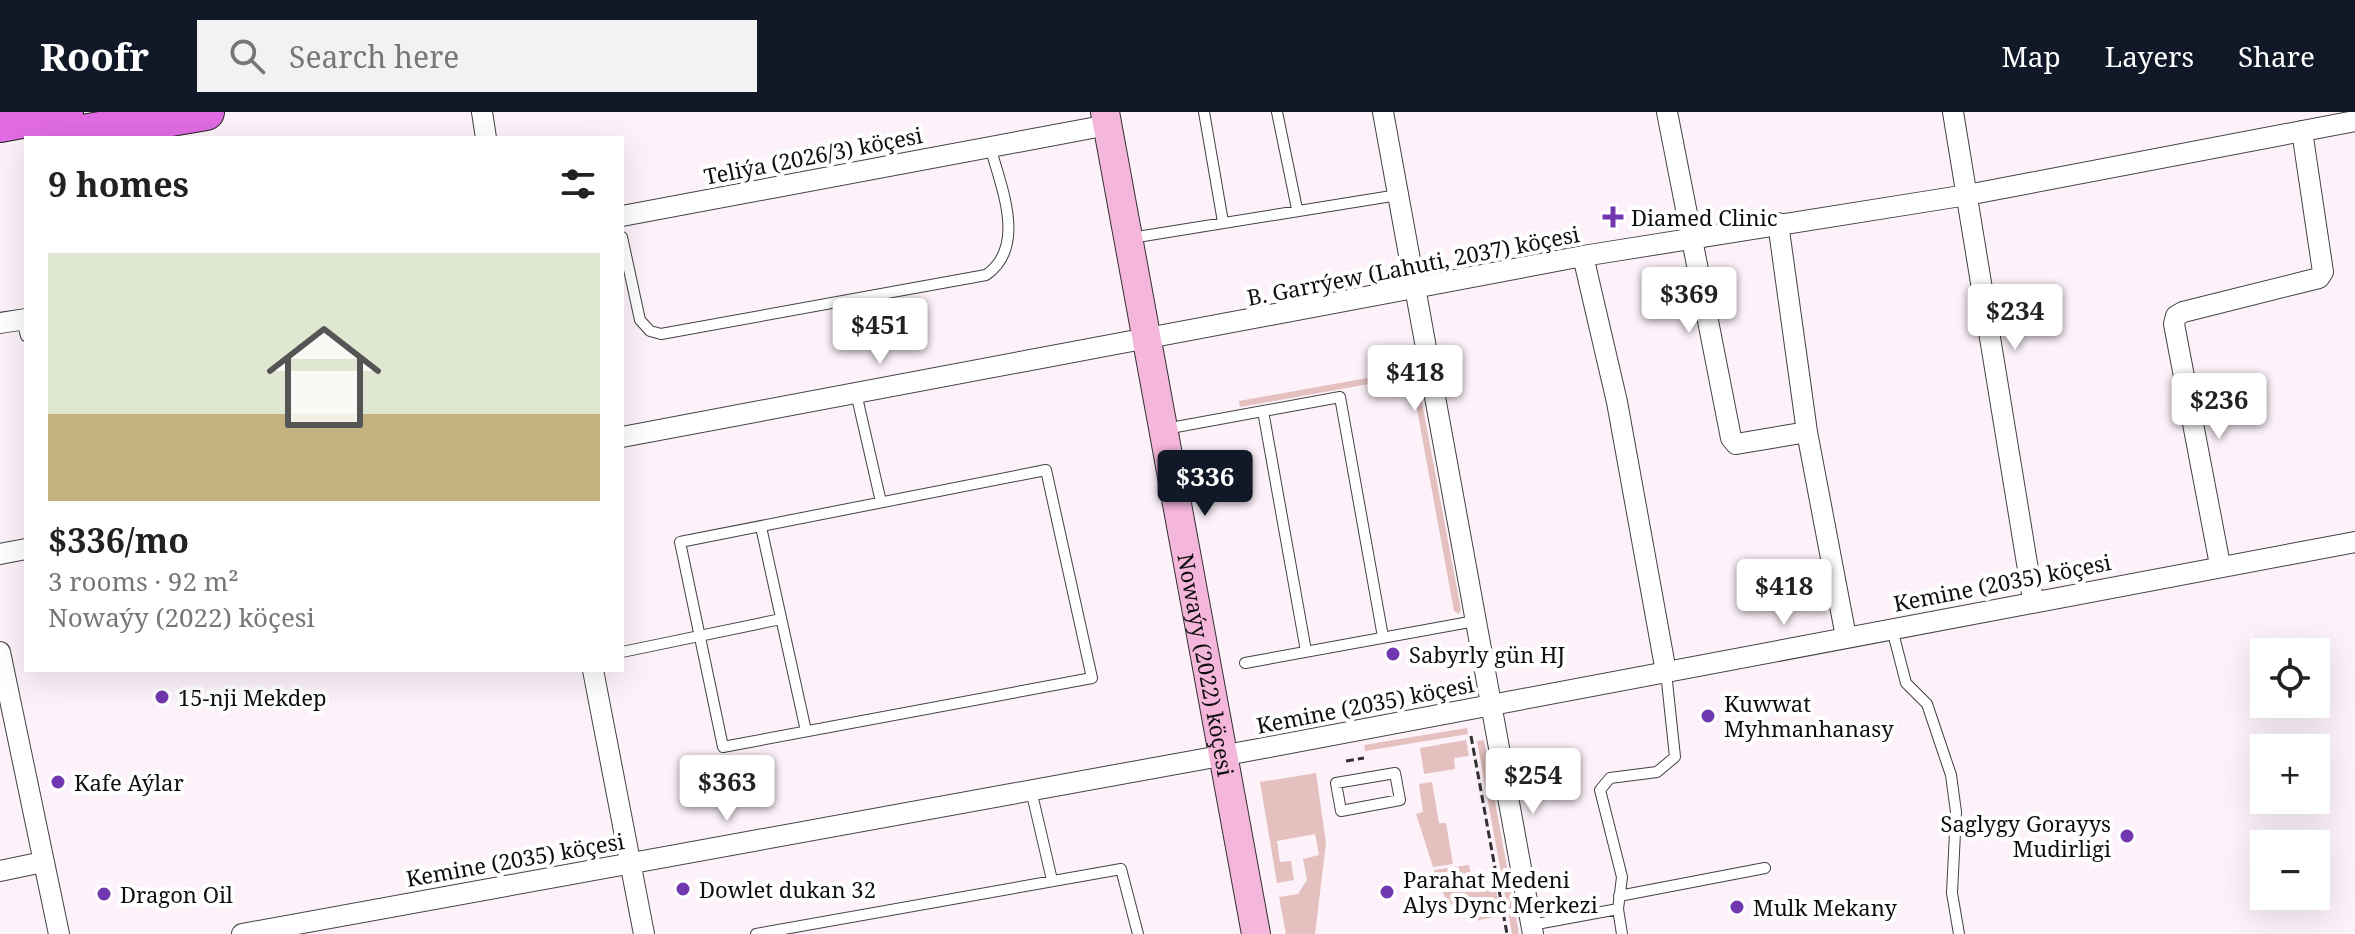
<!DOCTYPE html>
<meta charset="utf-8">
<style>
:root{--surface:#fff;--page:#f2f2f2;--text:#222;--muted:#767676;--accent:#111827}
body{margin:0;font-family:"Noto Serif",serif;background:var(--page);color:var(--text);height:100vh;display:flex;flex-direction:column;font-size:30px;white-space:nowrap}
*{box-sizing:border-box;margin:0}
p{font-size:26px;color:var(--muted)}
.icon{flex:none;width:44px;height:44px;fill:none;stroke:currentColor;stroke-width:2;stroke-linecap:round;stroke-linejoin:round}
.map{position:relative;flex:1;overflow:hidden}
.details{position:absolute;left:24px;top:24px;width:600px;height:536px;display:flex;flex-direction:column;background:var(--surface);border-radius:0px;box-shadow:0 8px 32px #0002}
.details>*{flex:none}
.tools{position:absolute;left:2250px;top:526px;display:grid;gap:16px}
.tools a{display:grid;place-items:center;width:80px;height:80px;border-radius:0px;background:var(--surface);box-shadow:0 8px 32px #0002;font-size:40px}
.price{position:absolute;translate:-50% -68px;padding:0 18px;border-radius:8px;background:#fff;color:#222;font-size:26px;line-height:52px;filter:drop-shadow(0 2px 4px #0008)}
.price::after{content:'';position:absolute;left:50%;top:48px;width:24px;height:18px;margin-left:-12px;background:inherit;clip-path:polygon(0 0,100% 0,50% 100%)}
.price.on{background:var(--accent);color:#fff}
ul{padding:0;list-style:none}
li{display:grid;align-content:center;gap:16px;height:424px;padding:0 24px}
li span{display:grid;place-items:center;height:248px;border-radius:0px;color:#555}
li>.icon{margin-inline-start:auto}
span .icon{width:144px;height:144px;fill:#fffc;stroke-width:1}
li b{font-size:34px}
h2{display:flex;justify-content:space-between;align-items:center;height:96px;padding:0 24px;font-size:34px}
header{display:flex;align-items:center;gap:48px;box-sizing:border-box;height:112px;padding:0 40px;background:var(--accent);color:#fff}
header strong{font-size:38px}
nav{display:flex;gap:44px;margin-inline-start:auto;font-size:28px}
.search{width:560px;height:72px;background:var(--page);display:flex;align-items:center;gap:20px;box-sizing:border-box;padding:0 28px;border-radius:0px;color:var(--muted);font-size:30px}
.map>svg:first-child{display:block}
</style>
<header>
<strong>Roofr</strong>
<div class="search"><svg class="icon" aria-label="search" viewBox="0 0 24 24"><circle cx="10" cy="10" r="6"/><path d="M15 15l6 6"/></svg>Search here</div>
<nav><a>Map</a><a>Layers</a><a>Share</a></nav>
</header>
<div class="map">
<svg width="2355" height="822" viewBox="0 0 2355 822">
<rect width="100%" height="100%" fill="#fdf2fa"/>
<path fill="#e4c0bf" d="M1395,261L1397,267L1240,295L1239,289Z
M1416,277L1420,280L1461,498L1459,502L1454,499L1414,281Z
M1456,579L1457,585L1364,603L1363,596Z
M1467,616L1468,622L1365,639L1364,633Z
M1466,628L1469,644L1454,646L1455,657L1424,662L1420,636Z
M1484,628L1519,822H1512L1477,629Z
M1316,661L1326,731L1315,822H1286L1279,785L1298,782L1307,768L1303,747L1319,743L1315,722L1277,729L1280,750L1291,749L1294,768L1277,771L1260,670Z
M1432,670L1439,711H1446L1453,752L1433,755L1416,702L1423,700L1419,672Z
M1469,753L1474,780L1496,777L1500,804L1474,809L1470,789L1448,793L1434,758Z"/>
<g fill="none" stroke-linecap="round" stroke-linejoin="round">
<g stroke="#424242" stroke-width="12">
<path id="lane" d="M1204,0L1223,110
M1277,0L1297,97
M622,125L640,208L650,219L661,222L986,163C1028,134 1000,73 990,34
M1131,126L1398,83
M22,208L26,224
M856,281L881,390
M1263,299L1306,539
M1165,317L1340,285L1383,525
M1046,358L1092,566L723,635L680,430Z
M761,415L806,619
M1892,517L1906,571L1927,592L1951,663L1956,700L1952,781L1959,822
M622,540L781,507
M1245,551L1475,509
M1395,661L1400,688L1341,699L1336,671Z
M1031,678L1052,768
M1619,784L1765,756
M1531,813L1618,797
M756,822L1121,757L1138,822
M1622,822L1618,797L1622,765L1600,678L1610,666L1657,660L1675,645L1666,560"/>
</g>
<g stroke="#424242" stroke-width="22">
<path id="street" d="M482,0L486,26
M1383,0L1533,822
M1667,0L1731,326L1736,332L1807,320
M1953,0L2033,488
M622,104L1108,13
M1778,111L1807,320L1846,525
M1583,144L1617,290L1666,560
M0,211L26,207
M622,325L1583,144L1967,83L2355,9
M0,442L26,437
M2220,453L2174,212L2176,204L2183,200L2319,166L2323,160L2302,19
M0,540L59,822
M593,558L644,822
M0,759L43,750
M242,822L1264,636L2355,430"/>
</g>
<g stroke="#313131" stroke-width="30">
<g id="secondary">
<path id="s1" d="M1105,0L1256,822"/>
</g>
</g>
<g stroke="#202020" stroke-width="38">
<path id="highway" d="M0,12L65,0
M53,26L206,0"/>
</g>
<path stroke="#313131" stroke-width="3" stroke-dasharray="8 4" stroke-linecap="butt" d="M1471,624L1507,822
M1346,649L1364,646"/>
<use href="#lane" stroke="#fff" stroke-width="10"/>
<use href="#street" stroke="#fff" stroke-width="20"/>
<use href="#secondary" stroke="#f5b6db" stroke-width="28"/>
<use href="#highway" stroke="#e16be3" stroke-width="36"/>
</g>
<g fill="#7137ae" stroke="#fff" stroke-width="3">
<path d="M1609 93h8v8h8v8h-8v8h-8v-8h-8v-8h8z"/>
<circle cx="1393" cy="542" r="8"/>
<circle cx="162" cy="585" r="8"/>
<circle cx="1708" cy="604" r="8"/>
<circle cx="58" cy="670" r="8"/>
<circle cx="2127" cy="724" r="8"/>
<circle cx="683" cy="777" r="8"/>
<circle cx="1387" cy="780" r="8"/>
<circle cx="104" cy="782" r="8"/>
<circle cx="1737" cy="795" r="8"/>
</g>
<g text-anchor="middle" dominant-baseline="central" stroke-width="8" stroke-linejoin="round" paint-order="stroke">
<g font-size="22" fill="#0f0f0f" stroke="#fff">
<text transform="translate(813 43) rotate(-11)">Teliýa (2026/3) köçesi</text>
<text transform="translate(1413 153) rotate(-11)">B. Garrýew (Lahuti, 2037) köçesi</text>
<text transform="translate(2002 470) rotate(-11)">Kemine (2035) köçesi</text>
<text stroke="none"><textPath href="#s1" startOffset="562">Nowaýy (2022) köçesi</textPath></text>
<text transform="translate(1365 592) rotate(-11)">Kemine (2035) köçesi</text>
<text transform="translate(515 747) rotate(-10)">Kemine (2035) köçesi</text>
</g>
<g font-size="22" fill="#0f0f0f" stroke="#fff" text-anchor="start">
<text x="1631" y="105">Diamed Clinic</text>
<text x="1409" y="542">Sabyrly gün HJ</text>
<text x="178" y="585">15-nji Mekdep</text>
<text x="1724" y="591">Kuwwat<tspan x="1724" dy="25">Myhmanhanasy</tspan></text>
<text x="74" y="670">Kafe Aýlar</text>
<text x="2111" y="711" text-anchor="end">Saglygy Gorayys<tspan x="2111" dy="25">Mudirligi</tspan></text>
<text x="1403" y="767">Parahat Medeni<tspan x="1403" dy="25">Alys Dync Merkezi</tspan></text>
<text x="699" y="777">Dowlet dukan 32</text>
<text x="120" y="782">Dragon Oil</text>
<text x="1753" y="795">Mulk Mekany</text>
</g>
</g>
</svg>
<div class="tools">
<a><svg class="icon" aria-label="locate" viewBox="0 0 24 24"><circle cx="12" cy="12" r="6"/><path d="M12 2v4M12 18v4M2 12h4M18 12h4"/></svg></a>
<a>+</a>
<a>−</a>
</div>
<b class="price" style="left:1689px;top:223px">$369</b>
<b class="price" style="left:2015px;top:240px">$234</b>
<b class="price" style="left:880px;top:254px">$451</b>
<b class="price" style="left:1415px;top:301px">$418</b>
<b class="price" style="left:2219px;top:329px">$236</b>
<b class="price on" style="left:1205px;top:406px">$336</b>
<b class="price" style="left:1784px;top:515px">$418</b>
<b class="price" style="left:1533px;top:704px">$254</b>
<b class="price" style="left:727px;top:711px">$363</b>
<section class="details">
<h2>9 homes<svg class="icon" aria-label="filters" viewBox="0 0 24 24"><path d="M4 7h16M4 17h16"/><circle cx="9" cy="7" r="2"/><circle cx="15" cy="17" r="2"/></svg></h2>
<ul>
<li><span style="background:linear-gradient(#dfe7d0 65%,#c2b280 0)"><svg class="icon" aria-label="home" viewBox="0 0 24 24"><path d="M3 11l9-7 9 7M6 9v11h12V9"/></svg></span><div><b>$336/mo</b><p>3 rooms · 92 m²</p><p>Nowaýy (2022) köçesi</p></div></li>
</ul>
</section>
</div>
